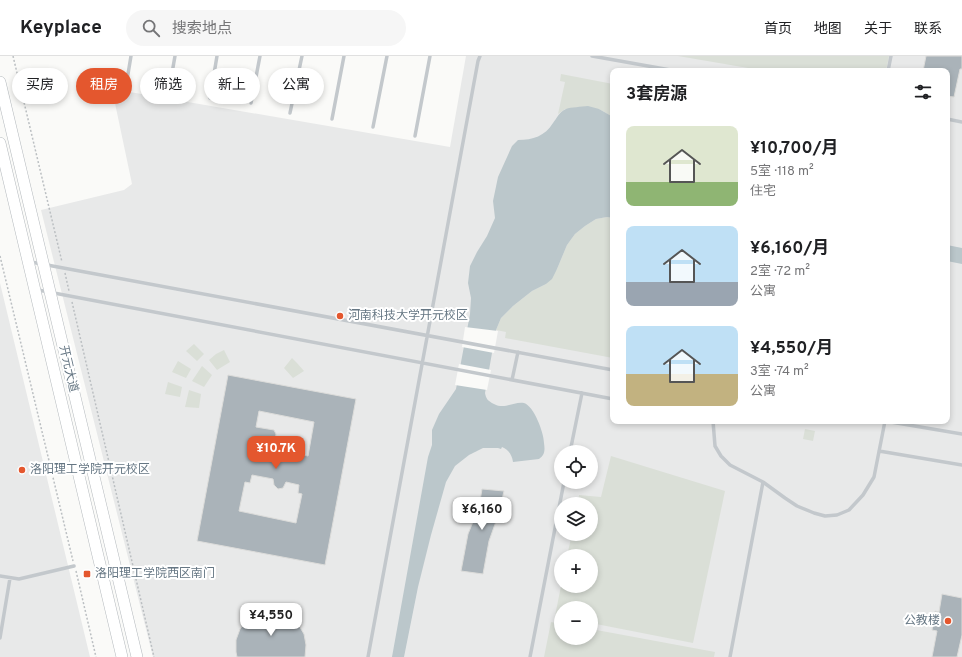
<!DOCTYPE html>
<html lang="zh">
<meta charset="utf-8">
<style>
:root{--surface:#fff;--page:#f6f6f6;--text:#202124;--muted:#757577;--line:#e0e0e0;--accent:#e4572e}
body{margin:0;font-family:Overpass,"Noto Sans SC",sans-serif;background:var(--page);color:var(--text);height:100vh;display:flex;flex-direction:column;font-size:15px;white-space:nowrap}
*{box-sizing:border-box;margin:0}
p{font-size:13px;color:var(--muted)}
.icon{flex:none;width:22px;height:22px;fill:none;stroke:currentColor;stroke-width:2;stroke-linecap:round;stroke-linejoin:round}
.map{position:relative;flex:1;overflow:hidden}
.drawer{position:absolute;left:610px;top:12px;width:340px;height:356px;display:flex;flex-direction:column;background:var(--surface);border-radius:8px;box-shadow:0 2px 6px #0003}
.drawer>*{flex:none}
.banner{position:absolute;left:12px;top:12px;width:380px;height:36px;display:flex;gap:8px}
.controls{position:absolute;left:554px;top:389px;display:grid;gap:8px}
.controls a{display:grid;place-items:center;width:44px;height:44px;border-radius:50%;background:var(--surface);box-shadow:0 2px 6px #0003;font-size:20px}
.price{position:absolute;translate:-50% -34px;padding:0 9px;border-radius:8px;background:#fff;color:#222;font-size:13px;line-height:26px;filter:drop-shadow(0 1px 2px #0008)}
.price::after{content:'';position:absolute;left:50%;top:24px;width:12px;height:9px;margin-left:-6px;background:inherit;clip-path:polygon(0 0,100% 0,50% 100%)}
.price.on{background:var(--accent);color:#fff}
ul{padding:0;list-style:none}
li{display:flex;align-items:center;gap:12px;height:100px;padding:0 16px}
li span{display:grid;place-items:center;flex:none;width:112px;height:80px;border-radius:8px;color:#555}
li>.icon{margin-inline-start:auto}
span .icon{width:48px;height:48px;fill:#fffc;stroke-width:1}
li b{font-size:17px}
h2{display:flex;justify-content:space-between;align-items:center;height:48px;padding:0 16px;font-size:17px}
.tag{padding:0 14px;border-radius:18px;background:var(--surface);box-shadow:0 2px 6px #0003;font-size:14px;line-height:36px}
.tag.on{background:var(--accent);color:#fff}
header{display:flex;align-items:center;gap:24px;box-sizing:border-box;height:56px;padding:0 20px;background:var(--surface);border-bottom:1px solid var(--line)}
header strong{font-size:19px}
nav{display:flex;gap:22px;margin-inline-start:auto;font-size:14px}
.search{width:280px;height:36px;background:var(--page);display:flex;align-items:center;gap:10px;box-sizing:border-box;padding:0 14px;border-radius:22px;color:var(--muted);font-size:15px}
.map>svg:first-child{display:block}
</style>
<header>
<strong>Keyplace</strong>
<div class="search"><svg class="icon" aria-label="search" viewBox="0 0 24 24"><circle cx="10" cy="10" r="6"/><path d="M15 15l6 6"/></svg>搜索地点</div>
<nav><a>首页</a><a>地图</a><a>关于</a><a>联系</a></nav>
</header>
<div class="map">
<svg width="962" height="601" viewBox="0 0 962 601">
<rect width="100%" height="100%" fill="#fafaf8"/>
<path fill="#e8e9e9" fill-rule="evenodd" d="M466,0H962V601H153L41,154L124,134L132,128L112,33L450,91ZM613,15H947V365H613ZM561,396H591V426H561ZM561,448H591V478H561ZM561,500H591V530H561ZM561,552H591V582H561Z
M0,227L90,601H0Z"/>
<path fill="#dadfd7" d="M678,0H889L886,15H766Z
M561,18L613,28V61L599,53H565L558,58L565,26L560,25Z
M607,161L613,162V302L505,282L506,276L496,274L501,262L513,250L532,235L546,228L557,213L567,189L575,178L585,170L596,163Z
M194,288L204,298L197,305L186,295Z
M224,294L230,306L217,314L209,304L216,298Z
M292,302L297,307L304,315L293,322L284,312Z
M178,305L191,313L186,322L172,316Z
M202,310L212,319L204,331L192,325Z
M168,326L182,331L180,341L165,338Z
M189,334L201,338L199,352L185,351Z
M805,373L815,375L813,385L803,383Z
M611,400L725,435L693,587L591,567V552H561V561L555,560L561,530H591V500H567L572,478H591V448H578L579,439L601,441Z
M551,566L561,568V582H591V573L715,596L714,601H544Z"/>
<path fill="#bbc7cb" d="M588,50L599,53L613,61V162L607,161L596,163L585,170L575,178L567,189L557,213L552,223L546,228L532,235L513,250L501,262L496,274L485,337C486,343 488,345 494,348C505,354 514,345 524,347C534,350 544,377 544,387C545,394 545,399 539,403L513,406C512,399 509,394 502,391L501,393L498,392H483L469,399L455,410L446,426L431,479L418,531L404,601H392L428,401L432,389V374L439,358L456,333L470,258L471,242L468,227L470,210L477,196L487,180L495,162L493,145L498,121L512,90L518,84C533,84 545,80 553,67C557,62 559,56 566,53C571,51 581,51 588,50Z
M947,189L962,192V208L947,205Z"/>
<path fill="#fafaf8" d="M465,271L498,275L494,297L462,291Z
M459,308L491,314L487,334L455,329Z"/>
<path fill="#aab3b9" stroke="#dcdcda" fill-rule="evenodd" d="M926,0H962V13H960L954,41L947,40V15H923Z
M228,319L356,343L325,509L197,485ZM259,355L314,366L308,400L274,393L276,378L274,374L256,371ZM252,419L273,423L274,429L278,433L283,432L286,426L299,429L298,437L302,438L296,467L239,455L245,426L250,427Z
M482,433L504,435L499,457L489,485L483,518L461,515L468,478L479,451Z
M942,538L962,542V579L957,601H932L937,575L932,574L935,555L939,556Z
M268,555L279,556L290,560L298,568L304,578L306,589L305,601H237L236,596V584L240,573L247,564L256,558Z"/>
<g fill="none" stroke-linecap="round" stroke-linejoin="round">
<g stroke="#b5babe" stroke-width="12">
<path id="primary" d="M0,26L137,601
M0,87L122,601"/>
</g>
<path stroke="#bbbfc2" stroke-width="1.5" stroke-dasharray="2 2" stroke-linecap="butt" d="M13,0L62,206
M0,200L73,505
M65,217L69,235
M72,246L154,601
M76,515L96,601"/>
<path stroke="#c3c8cc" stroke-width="3.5" d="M592,0L676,15
M888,15L891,0
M126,30L131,0
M169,34L175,0
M210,42L217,0
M251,47L260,0
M290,57L302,0
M332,63L344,0
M947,63L962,66
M373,71L387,0
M415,80L430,0
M31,206L613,314
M38,234L613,343
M512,324L518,296
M713,365L715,390L721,400L730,409L763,426L785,442L797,450L814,457L825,460L837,459L849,454L863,439L874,421L885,365
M885,365L962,378
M879,395L962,409
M570,396L582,337
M0,520L19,523L74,510
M0,582L10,522
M368,601L478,5L480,0
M530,601L564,426
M730,601L763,426"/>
<use href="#primary" stroke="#fff" stroke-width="11"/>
</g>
<g fill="#e4572e" stroke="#fff" stroke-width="1.5">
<circle cx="340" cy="260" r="4"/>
<circle cx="22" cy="414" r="4"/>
<rect x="83" y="514" width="8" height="8" rx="2"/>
<circle cx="948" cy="565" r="4"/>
</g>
<g text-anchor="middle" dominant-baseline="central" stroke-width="4" stroke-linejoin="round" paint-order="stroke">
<g font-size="12" fill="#657683" stroke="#fff" text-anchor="start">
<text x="348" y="260">河南科技大学开元校区</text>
<text x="30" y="414">洛阳理工学院开元校区</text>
<text x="95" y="518">洛阳理工学院西区南门</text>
<text x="940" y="565" text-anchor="end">公教楼</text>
</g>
<g font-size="12" fill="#657683" stroke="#fff">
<text transform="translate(68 313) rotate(77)">开元大道</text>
</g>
</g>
</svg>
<div class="controls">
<a><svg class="icon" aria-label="locate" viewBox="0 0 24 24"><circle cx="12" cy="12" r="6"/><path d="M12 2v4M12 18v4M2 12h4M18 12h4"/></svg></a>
<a><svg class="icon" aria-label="layers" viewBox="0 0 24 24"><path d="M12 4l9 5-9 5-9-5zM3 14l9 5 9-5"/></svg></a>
<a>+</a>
<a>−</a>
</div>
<b class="price on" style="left:276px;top:414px">¥10.7K</b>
<b class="price" style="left:482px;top:475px">¥6,160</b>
<b class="price" style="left:271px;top:581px">¥4,550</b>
<div class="banner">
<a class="tag">买房</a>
<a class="tag on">租房</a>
<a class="tag">筛选</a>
<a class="tag">新上</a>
<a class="tag">公寓</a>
</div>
<section class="drawer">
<h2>3套房源<svg class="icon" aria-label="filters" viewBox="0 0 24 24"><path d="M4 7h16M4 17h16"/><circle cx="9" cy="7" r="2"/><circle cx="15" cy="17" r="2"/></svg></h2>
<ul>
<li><span style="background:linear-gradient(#dfe7d0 70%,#8fb573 0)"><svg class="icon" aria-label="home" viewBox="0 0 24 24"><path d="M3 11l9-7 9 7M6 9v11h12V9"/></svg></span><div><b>¥10,700/月</b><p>5室 · 118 m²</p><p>住宅</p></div></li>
<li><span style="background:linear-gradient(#bfe0f5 70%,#9aa5b1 0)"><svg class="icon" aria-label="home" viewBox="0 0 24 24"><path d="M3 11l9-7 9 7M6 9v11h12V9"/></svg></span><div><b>¥6,160/月</b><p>2室 · 72 m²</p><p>公寓</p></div></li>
<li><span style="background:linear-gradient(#bfe0f5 60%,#c2b280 0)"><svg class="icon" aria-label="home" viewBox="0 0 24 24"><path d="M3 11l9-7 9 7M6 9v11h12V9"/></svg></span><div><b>¥4,550/月</b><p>3室 · 74 m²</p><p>公寓</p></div></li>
</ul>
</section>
</div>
